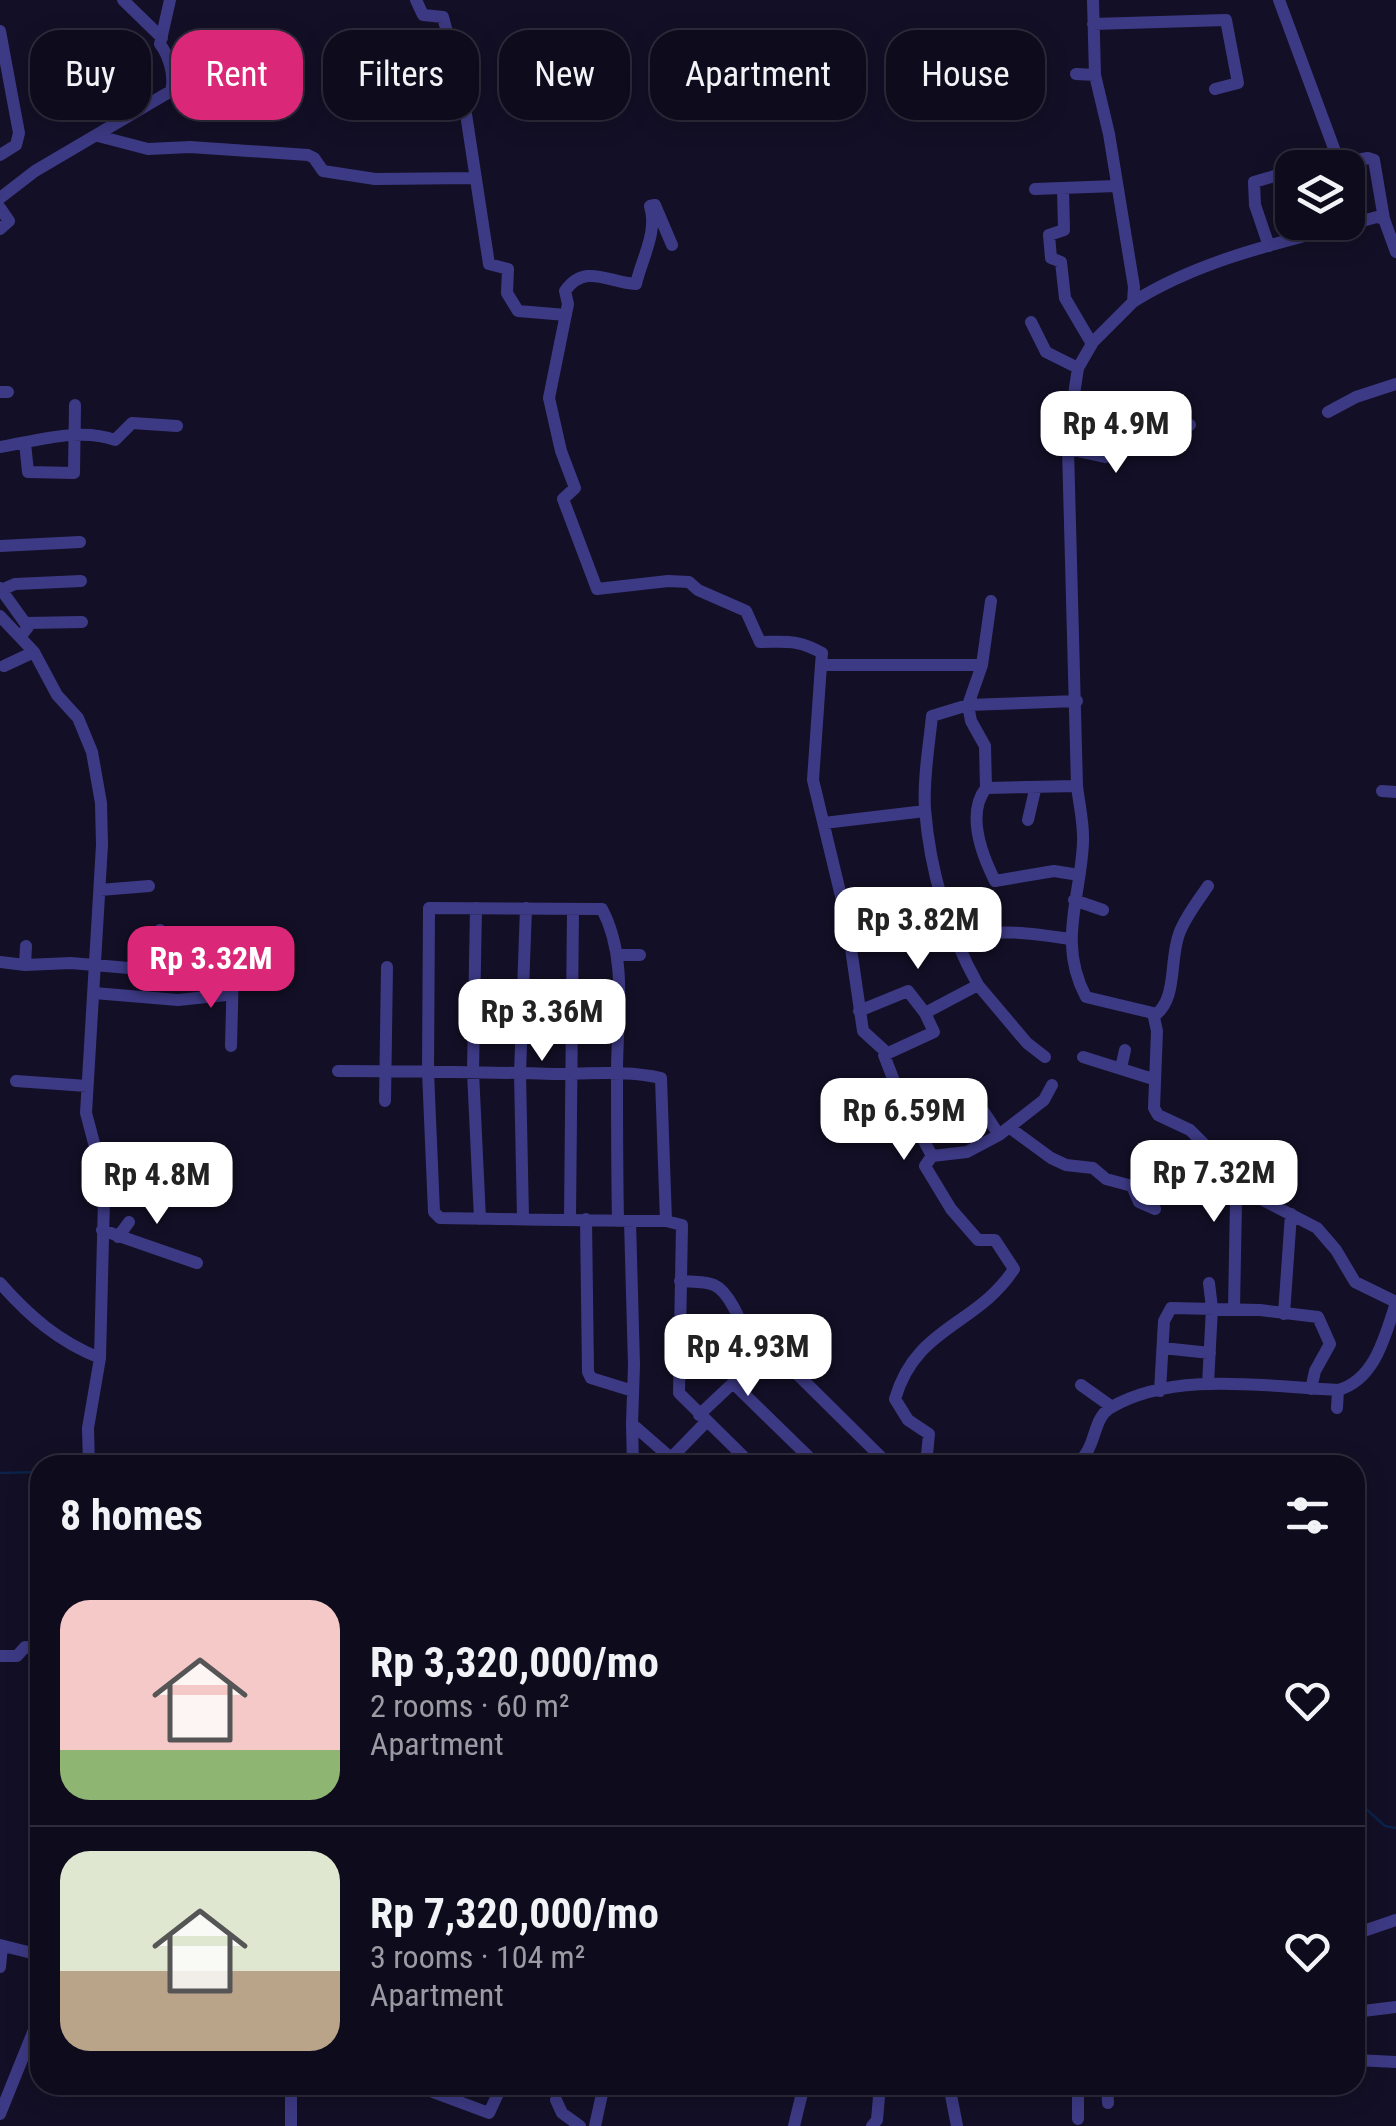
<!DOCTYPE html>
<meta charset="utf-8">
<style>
:root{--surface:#0e0b1c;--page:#171425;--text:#f1f3f6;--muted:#9b9ba3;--line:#2e2b3b;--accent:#db2777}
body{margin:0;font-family:"Roboto Condensed",sans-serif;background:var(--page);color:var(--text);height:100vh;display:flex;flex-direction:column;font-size:38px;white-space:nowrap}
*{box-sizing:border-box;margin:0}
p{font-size:32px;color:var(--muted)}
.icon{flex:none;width:55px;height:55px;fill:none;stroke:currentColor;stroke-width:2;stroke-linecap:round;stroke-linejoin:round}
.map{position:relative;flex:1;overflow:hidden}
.side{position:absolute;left:30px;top:1455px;width:1335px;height:640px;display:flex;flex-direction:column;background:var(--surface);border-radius:30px;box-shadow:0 5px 25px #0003,0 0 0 2px var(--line)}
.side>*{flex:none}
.banner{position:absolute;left:30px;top:30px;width:1338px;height:90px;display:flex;gap:20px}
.buttons{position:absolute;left:1275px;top:150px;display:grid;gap:20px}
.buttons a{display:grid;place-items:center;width:90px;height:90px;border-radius:20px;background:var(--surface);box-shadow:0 5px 25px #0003,0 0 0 2px var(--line);font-size:50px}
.price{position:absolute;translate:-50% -85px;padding:0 22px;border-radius:20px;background:#fff;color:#222;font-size:32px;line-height:65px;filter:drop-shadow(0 2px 5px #0008)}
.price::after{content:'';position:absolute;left:50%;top:60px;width:30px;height:22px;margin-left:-15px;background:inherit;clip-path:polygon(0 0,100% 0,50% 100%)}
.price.selected{background:var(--accent);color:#fff}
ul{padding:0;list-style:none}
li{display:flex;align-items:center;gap:30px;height:250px;padding:0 30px}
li+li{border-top:2px solid var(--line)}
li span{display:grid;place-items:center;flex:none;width:280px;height:200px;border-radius:30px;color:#555}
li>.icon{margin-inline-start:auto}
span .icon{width:120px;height:120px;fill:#fffc;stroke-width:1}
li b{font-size:42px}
h2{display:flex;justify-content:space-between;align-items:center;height:120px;padding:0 30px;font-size:42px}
.chip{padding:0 35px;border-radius:30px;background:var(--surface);box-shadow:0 5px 25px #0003,0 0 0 2px var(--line);font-size:35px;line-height:90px}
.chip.selected{background:var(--accent);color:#fff}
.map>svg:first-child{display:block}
</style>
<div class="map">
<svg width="1396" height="2126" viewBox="0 0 1396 2126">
<rect width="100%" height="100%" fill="#130f26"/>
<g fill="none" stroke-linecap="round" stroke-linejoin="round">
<path stroke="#0c2248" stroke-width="2.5" d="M0,1473L40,1472
M1355,1799L1385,1826L1396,1828"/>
<path stroke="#3d3a85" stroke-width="12" d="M123,0L162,38
M416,0L423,15L443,17L462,88L489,264L508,269L507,293L518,311L566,315
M1093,0L1095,75L1109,134L1134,287L1133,302L1093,342L1078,368L1073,401L1068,449L1077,786C1079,804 1084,824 1083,842C1081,897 1057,943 1086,997L1153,1013L1157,1031L1154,1108L1158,1115L1190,1130L1257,1197L1317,1228L1336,1250L1355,1282L1396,1302
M1279,0L1339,162
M1093,24L1226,20L1238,83L1215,89
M0,31L19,133L16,145L0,155
M1076,74L1095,75
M98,136L148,149L190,147L308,155L314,158L323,171L375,179L476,178
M1311,168L1368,158L1374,160L1384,219
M1063,188L1064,230L1049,235L1051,258L1061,262L1065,298L1092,344
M1035,189L1116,186
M0,198L35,171L171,91C175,76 169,56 160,44L170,0
M0,208L9,221L0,229
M672,245L655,205L650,206C658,232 642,258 636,284C607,282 585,263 565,291L568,304L549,398L561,451L575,488L563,499L597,589L668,581L689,582L698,590L746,611L760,642C786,642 797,639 822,653L821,665H982
M1269,246L1255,205L1254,182L1292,171
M1133,302C1206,256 1296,239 1377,217L1384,219L1396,252
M1031,322L1046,352L1078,368
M0,392H8
M1328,412L1356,397L1396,384
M1071,423L1190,425
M25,443L28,472L74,473L75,405
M0,447C36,441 80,427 115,440L132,423L177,426
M1068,449L1105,457L1112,443L1113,425
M0,546L80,542
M0,588L28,627L20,637
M1,590L15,584L81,581
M991,601L982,665L968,705L971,721L985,746L986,788L1077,786
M0,616L34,652L57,695L78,718L92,752L101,803L102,845L86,1113L103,1177L104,1199L100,1358L88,1428L89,1465
M26,623L82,622
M821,665L813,780L847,921L863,1031L886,1052
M4,666L34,652
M986,788C966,814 982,855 995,881L1054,871L1079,875
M1382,791L1396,792
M1028,820L1035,790
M824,823L925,811
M100,890L149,886
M1074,900L1103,910
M476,908L473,1072L480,1219
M160,930L163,972
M958,939C996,928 1031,933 1070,939
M618,955H640
M0,962L25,965L71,963L175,972L230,967L233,970L231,1046
M25,965L26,946
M978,985L1027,1043L1045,1057
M94,993L178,1000L226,995
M859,1011L908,991L925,1013L978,985C948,931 930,871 925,809C923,779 929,746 932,716L968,705L1077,701
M925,1013L934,1032L884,1055L899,1094L932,1156L967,1152L999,1135
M1154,1016C1178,999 1169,961 1179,934C1185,917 1198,901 1208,886
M1083,1057L1153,1079
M1121,1068L1125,1050
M338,1071C410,1071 482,1072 554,1074C589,1074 627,1070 661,1078L666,1221C591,1221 515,1219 440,1218L434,1212L428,1072L429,908L602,909C628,958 617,1018 617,1071C617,1121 617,1171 618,1221
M16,1081L87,1086
M967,1086L999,1135L1044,1100L1052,1085
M385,1101L387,967
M1010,1128L1051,1158L1066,1165L1093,1168L1106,1179L1132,1186L1139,1202L1155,1209
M921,1129L977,1104
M103,1177L136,1165
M523,1218L520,1073L526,908
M570,1218L573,909
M586,1219L588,1372L591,1378L633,1391
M630,1221L634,1365L632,1424L671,1458
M666,1221L682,1225L679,1393L752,1465
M102,1230L197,1263
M118,1237L129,1222
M680,1281C690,1282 705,1281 714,1285C728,1291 742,1321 744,1335
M0,1283C29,1316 59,1342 100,1358
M1234,1309L1236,1201L1241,1196L1257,1197
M1284,1314L1291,1214
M1163,1348L1210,1353
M733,1383L817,1465
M1208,1384L1212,1308L1209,1283
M1081,1385L1112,1407
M1160,1391L1164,1321L1171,1308L1260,1310L1318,1317L1330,1344L1315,1371L1311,1389
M1337,1408L1338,1390
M699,1415L733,1383L744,1335H750L792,1369L889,1465
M632,1424L633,1465
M680,1465L671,1458L707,1421
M926,1465L929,1434L908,1420L895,1399C916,1326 977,1326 1014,1269L995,1240H978L951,1209L925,1166L932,1156
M1075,1465C1098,1449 1091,1420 1110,1408C1174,1370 1268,1387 1338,1390C1375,1380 1385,1336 1396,1303
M0,1656H17L25,1647L40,1649
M1355,1934L1396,1920
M0,1945L40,1955
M0,1967L2,1946
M1355,2012L1396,2007
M1355,2060L1396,2062
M429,2085L430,2091L489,2113L502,2085
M949,2085L957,2126
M1078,2085V2119
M1107,2085L1108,2103
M556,2100L562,2113L580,2126
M0,2114L40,2015
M291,2126V2085
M595,2126L604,2085
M794,2126L804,2085
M872,2126L877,2120L880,2085"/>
</g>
</svg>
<div class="buttons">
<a><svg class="icon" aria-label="layers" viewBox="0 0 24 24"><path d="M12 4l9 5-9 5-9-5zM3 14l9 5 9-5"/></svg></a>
</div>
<b class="price" style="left:1116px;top:476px">Rp 4.9M</b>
<b class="price" style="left:918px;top:972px">Rp 3.82M</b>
<b class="price selected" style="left:211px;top:1011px">Rp 3.32M</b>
<b class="price" style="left:542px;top:1064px">Rp 3.36M</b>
<b class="price" style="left:904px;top:1163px">Rp 6.59M</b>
<b class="price" style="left:1214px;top:1225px">Rp 7.32M</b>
<b class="price" style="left:157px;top:1227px">Rp 4.8M</b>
<b class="price" style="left:748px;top:1399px">Rp 4.93M</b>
<div class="banner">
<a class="chip">Buy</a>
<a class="chip selected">Rent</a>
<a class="chip">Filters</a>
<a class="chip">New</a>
<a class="chip">Apartment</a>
<a class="chip">House</a>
</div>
<section class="side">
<h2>8 homes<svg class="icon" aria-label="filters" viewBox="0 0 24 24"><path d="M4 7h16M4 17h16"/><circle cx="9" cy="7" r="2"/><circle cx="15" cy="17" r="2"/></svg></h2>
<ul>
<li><span style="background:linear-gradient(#f6c9c9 75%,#8fb573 0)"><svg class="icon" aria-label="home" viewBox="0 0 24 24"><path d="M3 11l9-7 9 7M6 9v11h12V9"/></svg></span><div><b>Rp 3,320,000/mo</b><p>2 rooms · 60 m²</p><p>Apartment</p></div><svg class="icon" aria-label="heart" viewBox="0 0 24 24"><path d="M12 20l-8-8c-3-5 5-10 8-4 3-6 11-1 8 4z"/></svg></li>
<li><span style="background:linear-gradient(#dfe7d0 60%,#b9a48a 0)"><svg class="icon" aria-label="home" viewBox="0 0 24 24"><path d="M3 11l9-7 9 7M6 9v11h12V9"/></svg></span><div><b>Rp 7,320,000/mo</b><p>3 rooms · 104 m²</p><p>Apartment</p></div><svg class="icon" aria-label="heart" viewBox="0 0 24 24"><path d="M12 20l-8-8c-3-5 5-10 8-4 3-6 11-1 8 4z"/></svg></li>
</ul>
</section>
</div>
